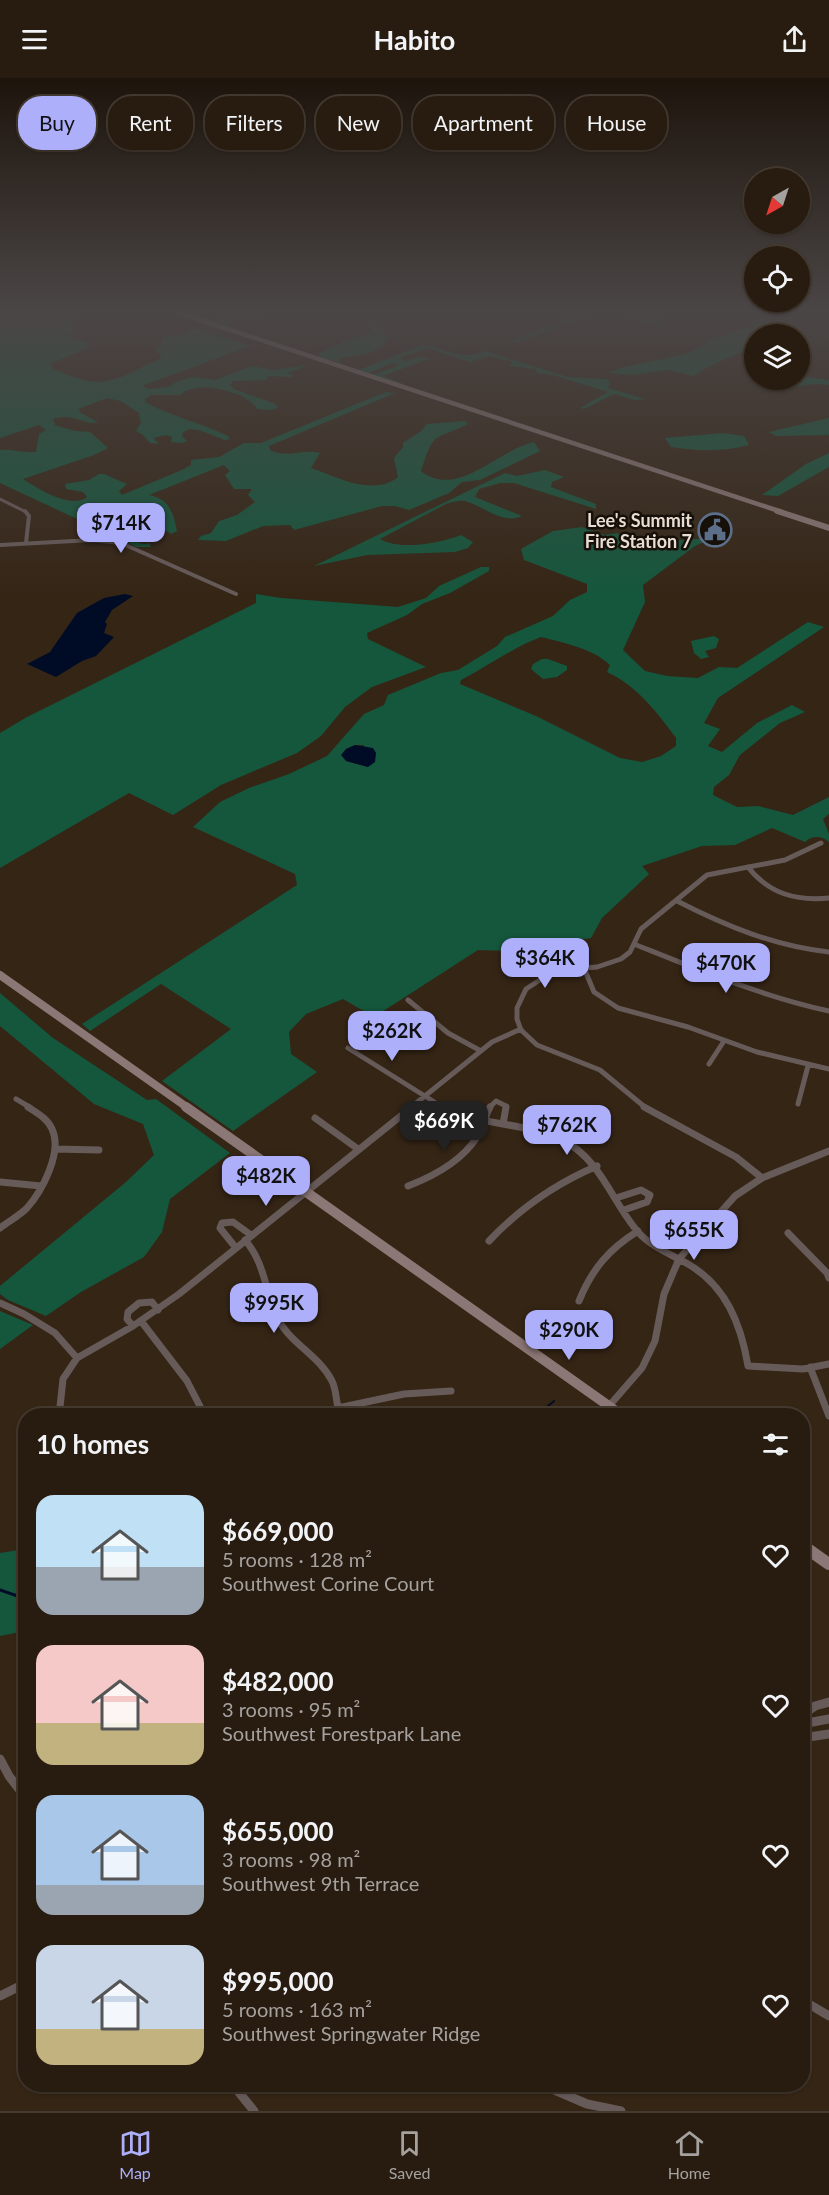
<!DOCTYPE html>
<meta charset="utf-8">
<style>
:root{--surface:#281c10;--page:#34291e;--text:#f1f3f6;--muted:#a5a19f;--line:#443a30;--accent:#adaffb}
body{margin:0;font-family:Lato,sans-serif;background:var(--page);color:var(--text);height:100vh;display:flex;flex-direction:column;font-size:22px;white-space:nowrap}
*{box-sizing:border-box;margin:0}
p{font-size:20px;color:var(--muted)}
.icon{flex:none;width:33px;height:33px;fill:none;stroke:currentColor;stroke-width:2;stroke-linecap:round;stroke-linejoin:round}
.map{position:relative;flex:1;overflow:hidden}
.details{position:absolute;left:18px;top:1330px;width:792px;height:684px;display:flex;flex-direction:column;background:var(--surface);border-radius:24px;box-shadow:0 2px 4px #0004,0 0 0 2px var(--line)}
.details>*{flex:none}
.hud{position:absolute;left:18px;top:18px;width:794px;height:54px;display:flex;gap:12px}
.needle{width:39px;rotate:219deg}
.fabs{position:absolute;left:744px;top:90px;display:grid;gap:12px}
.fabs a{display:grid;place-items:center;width:66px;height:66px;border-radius:50%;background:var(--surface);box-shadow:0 2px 4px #0004,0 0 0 2px var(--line);font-size:30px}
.price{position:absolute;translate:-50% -51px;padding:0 14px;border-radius:12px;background:var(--accent);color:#111;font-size:20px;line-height:39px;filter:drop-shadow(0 2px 3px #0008)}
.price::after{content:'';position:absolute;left:50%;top:36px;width:18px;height:14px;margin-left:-9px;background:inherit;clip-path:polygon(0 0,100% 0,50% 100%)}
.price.selected{background:#222;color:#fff}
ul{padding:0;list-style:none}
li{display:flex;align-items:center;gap:18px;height:150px;padding:0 18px}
li span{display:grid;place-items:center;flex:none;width:168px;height:120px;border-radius:18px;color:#555}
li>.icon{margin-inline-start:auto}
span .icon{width:72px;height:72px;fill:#fffc;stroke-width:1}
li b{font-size:26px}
h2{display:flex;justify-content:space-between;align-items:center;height:72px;padding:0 18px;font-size:26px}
.tag{padding:0 21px;border-radius:24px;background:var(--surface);box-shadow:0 2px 4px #0004,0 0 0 2px var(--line);font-size:21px;line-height:54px}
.tag.selected{background:var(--accent);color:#111}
header{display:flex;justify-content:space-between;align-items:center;height:78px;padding:0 18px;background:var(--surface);font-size:27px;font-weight:700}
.dock{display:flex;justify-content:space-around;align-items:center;height:84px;border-top:2px solid var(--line);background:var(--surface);font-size:16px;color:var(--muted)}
.dock a{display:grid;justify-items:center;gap:3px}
.dock .selected{color:var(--accent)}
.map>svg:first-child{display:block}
</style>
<header><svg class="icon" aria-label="menu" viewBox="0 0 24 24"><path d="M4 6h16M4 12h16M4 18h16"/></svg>Habito<svg class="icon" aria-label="share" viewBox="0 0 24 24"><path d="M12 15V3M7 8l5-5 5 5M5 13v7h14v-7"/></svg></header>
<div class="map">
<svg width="829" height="2033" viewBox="0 0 829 2033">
<rect width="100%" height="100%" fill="#352515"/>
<path fill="#15573d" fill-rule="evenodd" d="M0,234H16L32,238L45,234H83L75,238L73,252L69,258L87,265L90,269L50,286L53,291C64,295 77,301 89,303C114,308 139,289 160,281L161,277L155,272L161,266L163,259L187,255L193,250L250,268L142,308L149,311L168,309L178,303L193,299L215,302L252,288L274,292L308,287L288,295L293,298L290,299L268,298L267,302L233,303L230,307L234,311L273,325L279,329L272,332L257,331C247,313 196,301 180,317H151L145,321V324C171,338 201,345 228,358L230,361L225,362L199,352L190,351L183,354L182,358L187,363L183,365L171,364L172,359L166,357L153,360L159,366L150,365L142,356L136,353L141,345L139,335L121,323L107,320L78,331L81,335L98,344C85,349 76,334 53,341L55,347L75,353L90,354L108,370L94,377L23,401C37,410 71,432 87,419L83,414L66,411L65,406L89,402L99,396H104L127,406L119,413L122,417L184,391L191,387V382L219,379L244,365H261L386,314L395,315L269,368L270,372C288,381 302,370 320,375L311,390C337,399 373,419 398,399L394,380L403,369V365L421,353L427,346L465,343L468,346C432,364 435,351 421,393C457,422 499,371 534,364L540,373L480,402L462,404L449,415L409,432L395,428H382L294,452L290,447L263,448L226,463L198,462L201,458L211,455L219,443L237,437L255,424L248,417L252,411H234L225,397L230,393L224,387L149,417C169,421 173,433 177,453L171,456L167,453L159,454L155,459H147L148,455L140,449L141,446L119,452L113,449L110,441L131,425L96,440L110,452L135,458V463L143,466L149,465L151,469H137L0,405V372C12,371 23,375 36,374L39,356L46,352L39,347L0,360Z
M231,234H292C273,238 243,232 227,248L213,244Z
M580,234H594L520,264L506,265Z
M622,234H663L658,236L657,241L666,251L627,240Z
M762,241L780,246L770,244L755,251L779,256C768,257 759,250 747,254L749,258L754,259V269L716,285L693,298L669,292L634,297L608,295L620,290L685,276L704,267L711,260L726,257Z
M368,242H374L388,259C378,279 359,276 340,280L339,284L319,279V275L345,263L369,255L372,253Z
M429,267C449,274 465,282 485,273L568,299L606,301L610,303L608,310L645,321L635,322L614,316L584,331L580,330L608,314L553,297L536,295L537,292L534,291L509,288L513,284L489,278L470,284L428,270L399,280L406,283L419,279L431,280L383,298L408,307L373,297L400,287L393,285L369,295L359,292L419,268Z
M800,298L829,302V307C809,303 790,314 771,309L765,302H800Z
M829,340V357L776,358L769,354Z
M723,355L744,358L749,367C724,374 697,373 671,369L665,360Z
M829,375V389L778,418L762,417L806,386Z
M545,392L564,399L552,404L551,409L596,426V431L514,405H500L479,411L475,419L522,438C503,447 483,428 465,423C459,422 452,424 446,426L380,461C400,473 440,465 461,457L473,464L468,470L455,474L367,477L314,488L505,395L517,398Z
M582,449L605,457L618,455L621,461L633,465L712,460L695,468L643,507L645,524L623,572L645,593L667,598L698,600L719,589L737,590L808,544L824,549L718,620L704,645L720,651L708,668L722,674L757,645L792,627L805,634L780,645L740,677L729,697L714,709L713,717L737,729L758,728L793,737L829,719V736L823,741L829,756V764C822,758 812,757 805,764L772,750L735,767L702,768L642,788L649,796L602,840L591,860L511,873L478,872L374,939L343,921L306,936L289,954L291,976L317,994L233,1053L162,1003L231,951L161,906L90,953L82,946L297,807L295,796L193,749L220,724L249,710L289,696L327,678L364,636L384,627L388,617L441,595L458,592L497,568L505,559L553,538L570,522L587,514V506L524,482L521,471L553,453ZM541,559C564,565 592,570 610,587L607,594C637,608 657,634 676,660V668L661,678L642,684L620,680L536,638L460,606L461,602C488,588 512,570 541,559ZM355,667H364L368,689L346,683V671Z
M481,489H489V493L450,515L422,526L407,537L367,555L368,561L426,589L372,609L345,629L321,658L297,675L221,707L173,737L129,715L0,790V655L27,639L256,525V516L281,520L398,529L426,520L439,508Z
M714,558L719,561L716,570L705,573L709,579L701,581L694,575L691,563Z
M542,581H548L567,588V592L557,599L543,601L531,591L533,586Z
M0,915L53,960L147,1022L156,1021L230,1075L170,1121L162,1154L144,1179L81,1214L46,1238L8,1222L0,1216V1208L126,1104L154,1077L143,1046L94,1026L0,948Z
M0,1233L33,1247L0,1271Z
M25,1471V1553L0,1558V1475Z"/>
<path fill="#000c26" d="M125,516L133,518L112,532L105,544L107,546L104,555L114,559L96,578L82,583L56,599L27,586L50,574L77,535L104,520Z
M355,667L373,670L376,675L375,684L368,689L346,683L341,677L346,671Z"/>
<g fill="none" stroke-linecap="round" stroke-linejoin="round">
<path stroke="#000c26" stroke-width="2" d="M536,1338L554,1323"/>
<path stroke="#000c26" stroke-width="3" d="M0,1512L26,1521"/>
<path stroke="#675b5a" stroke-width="3" d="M0,421L26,434"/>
<path stroke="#675b5a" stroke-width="4" d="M25,433L29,438L26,465
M0,467L92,462L121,465L236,516"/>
<path stroke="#675b5a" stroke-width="5" d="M748,789C769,816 796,823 829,820
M677,823C726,848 774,868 829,874
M634,866C699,892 761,918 829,933
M584,890L594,914L618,930L688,949L757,974L829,991
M408,922L448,955L481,973
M348,970L444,1030
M709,986L724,963
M16,1021L31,1030
M798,1026L808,988
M410,1030L492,964L521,951
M489,1030L496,1023L506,1028V1030
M646,1030L600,992L537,967L521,952L517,941V930L526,911L549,896L562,892L597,889L621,881L630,874L641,851L707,797L785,782L821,765"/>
<path stroke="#675b5a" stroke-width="7" d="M441,1029C480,1048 526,1044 564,1063C601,1082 612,1124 638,1154C651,1169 671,1176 688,1186C726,1208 741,1246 748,1288L803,1291L829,1286
M644,1029L736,1079L762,1100
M315,1040L358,1071
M503,1046L506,1029
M55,1071L99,1072
M0,1104L41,1108
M408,1108C434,1098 462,1083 477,1059C484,1050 485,1038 490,1029
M616,1120L641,1112L650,1117L647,1124L624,1132
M0,1150C9,1143 19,1138 27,1130C42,1113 63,1074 52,1051C48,1041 37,1035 28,1029
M788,1155L827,1195L829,1200
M245,1162C265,1185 265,1213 277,1239C289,1265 319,1277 332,1303C336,1311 336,1321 338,1330
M489,1163C520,1130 555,1106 597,1088
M236,1170L220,1150L222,1145L233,1144L251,1157
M579,1223C592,1191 609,1171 638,1153
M0,1225L24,1236L55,1255L77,1280
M141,1243L187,1303L205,1338
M133,1248L127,1241L128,1234L139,1225L152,1224L158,1232
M810,1289L829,1338
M609,1328L642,1290L655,1263L664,1216L679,1181L735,1118L762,1100L829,1073
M59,1338L63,1301L77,1280L133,1248L179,1216L412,1029
M300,1338L404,1316L451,1313"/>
<path stroke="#675b5a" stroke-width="9" d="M802,1637L815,1628L829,1624
M802,1646L829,1641
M802,1660L829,1656
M0,1681L9,1698L26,1720
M0,1918L26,1905
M802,1922L829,1938
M233,2007L254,2033
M543,2007L587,2026L621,2033"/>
<path stroke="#8b7775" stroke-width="4.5" d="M176,234L782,434"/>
<path stroke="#8b7775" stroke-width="6" d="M777,433L829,450"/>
<path stroke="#8b7775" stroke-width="8" d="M0,897L188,1030"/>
<path stroke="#8b7775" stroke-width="10" d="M186,1029L623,1338"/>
<path stroke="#8b7775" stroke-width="12" d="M802,1467L829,1486"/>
</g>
<linearGradient id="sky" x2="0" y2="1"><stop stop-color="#1d140c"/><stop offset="0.45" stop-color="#4b4646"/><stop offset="1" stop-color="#4b4646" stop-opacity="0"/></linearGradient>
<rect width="829" height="518" fill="url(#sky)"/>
<defs>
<g id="civic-ring" transform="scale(1.725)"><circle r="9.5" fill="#171009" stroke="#5c6f8a" stroke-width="1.5"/><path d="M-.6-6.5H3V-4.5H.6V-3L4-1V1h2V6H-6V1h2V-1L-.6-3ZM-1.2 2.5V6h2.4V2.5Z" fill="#5c6f8a"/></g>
</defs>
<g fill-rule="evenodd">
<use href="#civic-ring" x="715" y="452"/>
</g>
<g text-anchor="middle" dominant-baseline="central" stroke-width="5" stroke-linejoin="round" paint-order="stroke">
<g font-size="18" font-weight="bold" fill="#e9ddd4" stroke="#171009" text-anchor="end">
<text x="692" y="442">Lee's Summit<tspan x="692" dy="21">Fire Station 7</tspan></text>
</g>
</g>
</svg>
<div class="fabs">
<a><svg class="needle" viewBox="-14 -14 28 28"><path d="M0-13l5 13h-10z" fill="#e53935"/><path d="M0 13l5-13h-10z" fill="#a5a19f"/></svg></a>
<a><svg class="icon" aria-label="locate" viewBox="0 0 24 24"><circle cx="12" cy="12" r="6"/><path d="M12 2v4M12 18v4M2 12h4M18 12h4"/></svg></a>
<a><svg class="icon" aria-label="layers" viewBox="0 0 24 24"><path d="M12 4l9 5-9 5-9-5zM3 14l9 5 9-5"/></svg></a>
</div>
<b class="price" style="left:121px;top:476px">$714K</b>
<b class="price" style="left:545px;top:911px">$364K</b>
<b class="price" style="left:726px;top:916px">$470K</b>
<b class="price" style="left:392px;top:984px">$262K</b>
<b class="price selected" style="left:444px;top:1074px">$669K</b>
<b class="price" style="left:567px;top:1078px">$762K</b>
<b class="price" style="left:266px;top:1129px">$482K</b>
<b class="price" style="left:694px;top:1183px">$655K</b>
<b class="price" style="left:274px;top:1256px">$995K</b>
<b class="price" style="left:569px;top:1283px">$290K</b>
<div class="hud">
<a class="tag selected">Buy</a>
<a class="tag">Rent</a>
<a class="tag">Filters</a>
<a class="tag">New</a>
<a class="tag">Apartment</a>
<a class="tag">House</a>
</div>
<section class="details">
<h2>10 homes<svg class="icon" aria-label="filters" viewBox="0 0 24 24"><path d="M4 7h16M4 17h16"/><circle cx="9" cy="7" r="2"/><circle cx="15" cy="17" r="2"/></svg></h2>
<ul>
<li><span style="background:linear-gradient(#bfe0f5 60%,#9aa5b1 0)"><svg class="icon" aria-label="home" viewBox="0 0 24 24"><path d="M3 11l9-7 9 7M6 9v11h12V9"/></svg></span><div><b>$669,000</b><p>5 rooms · 128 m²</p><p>Southwest Corine Court</p></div><svg class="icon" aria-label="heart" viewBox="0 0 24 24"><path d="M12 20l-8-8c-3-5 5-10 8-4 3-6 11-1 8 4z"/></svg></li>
<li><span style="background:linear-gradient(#f6c9c9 65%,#c2b280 0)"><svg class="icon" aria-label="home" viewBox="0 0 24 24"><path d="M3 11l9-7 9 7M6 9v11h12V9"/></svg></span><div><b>$482,000</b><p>3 rooms · 95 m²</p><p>Southwest Forestpark Lane</p></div><svg class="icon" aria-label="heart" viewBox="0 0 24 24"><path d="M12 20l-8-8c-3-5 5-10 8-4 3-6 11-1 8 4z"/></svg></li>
<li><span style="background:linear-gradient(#a9c7e8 75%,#9aa5b1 0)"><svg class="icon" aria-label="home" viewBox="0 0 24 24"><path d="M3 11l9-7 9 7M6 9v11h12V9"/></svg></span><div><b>$655,000</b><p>3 rooms · 98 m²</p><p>Southwest 9th Terrace</p></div><svg class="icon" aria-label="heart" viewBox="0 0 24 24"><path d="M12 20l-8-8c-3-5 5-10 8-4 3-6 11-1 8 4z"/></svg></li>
<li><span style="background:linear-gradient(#c9d6e8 70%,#c2b280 0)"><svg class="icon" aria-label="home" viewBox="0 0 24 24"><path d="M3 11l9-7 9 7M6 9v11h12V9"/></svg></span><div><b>$995,000</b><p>5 rooms · 163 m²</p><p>Southwest Springwater Ridge</p></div><svg class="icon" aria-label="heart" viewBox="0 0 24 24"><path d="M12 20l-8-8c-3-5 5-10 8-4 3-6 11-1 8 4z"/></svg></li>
</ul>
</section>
</div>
<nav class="dock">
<a class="selected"><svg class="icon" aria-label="map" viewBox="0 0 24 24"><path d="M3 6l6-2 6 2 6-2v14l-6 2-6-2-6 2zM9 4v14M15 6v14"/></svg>Map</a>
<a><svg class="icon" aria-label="saved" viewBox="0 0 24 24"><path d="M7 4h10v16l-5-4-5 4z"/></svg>Saved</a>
<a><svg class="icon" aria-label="home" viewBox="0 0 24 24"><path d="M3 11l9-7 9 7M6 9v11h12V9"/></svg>Home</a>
</nav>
